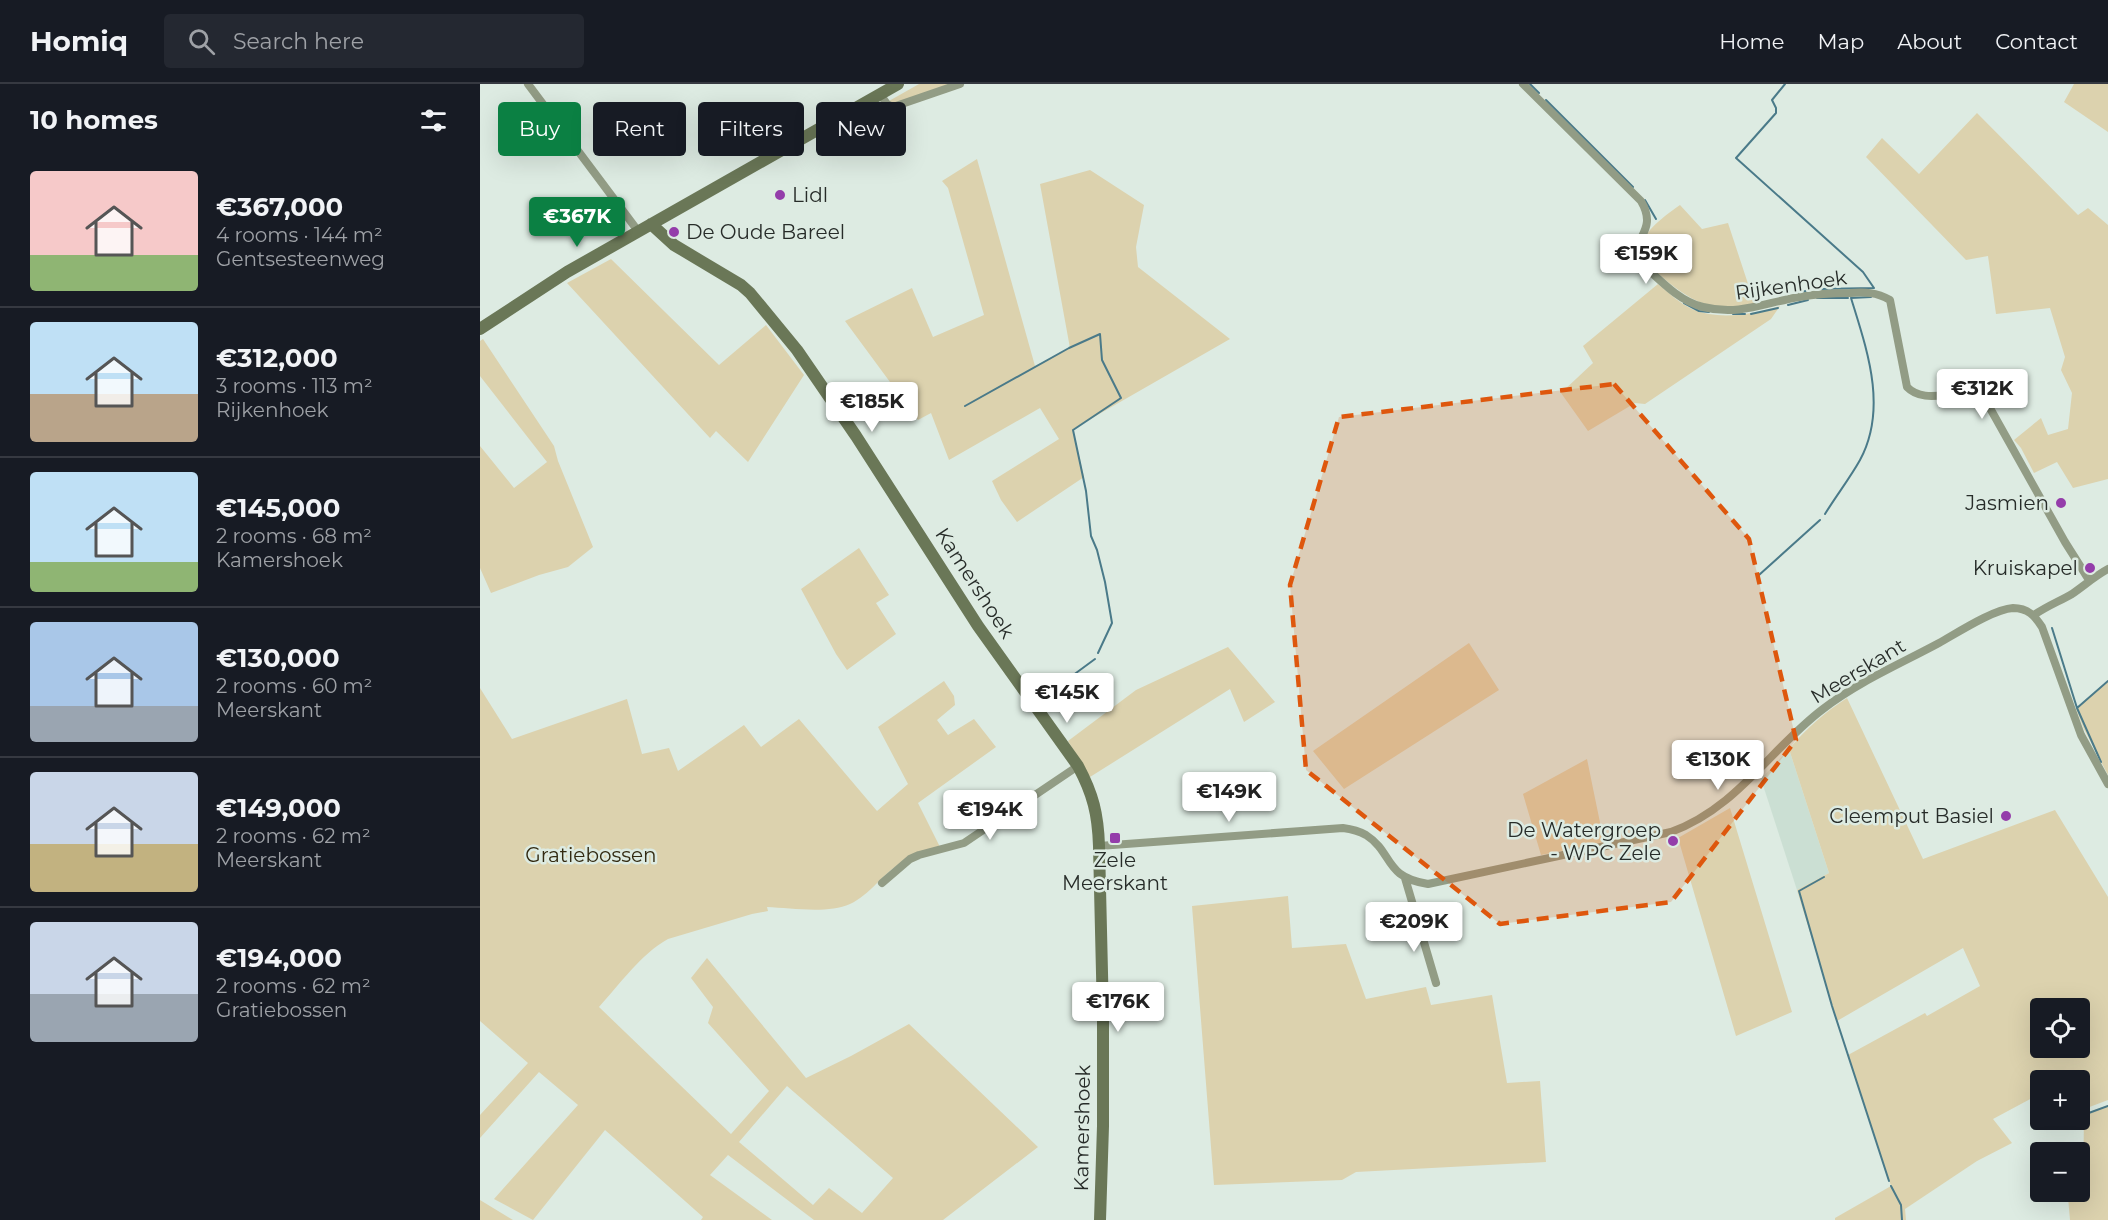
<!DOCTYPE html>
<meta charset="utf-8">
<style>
:root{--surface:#171b24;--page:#242831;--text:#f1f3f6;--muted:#9ea1a6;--line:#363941;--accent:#0b8043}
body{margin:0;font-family:Montserrat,sans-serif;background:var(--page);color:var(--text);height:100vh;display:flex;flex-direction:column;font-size:22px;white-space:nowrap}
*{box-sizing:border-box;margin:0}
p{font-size:20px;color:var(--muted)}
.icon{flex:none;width:33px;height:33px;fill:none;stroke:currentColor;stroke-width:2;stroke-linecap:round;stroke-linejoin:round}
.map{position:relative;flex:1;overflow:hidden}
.details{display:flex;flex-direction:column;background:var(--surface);width:480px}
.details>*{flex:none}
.banner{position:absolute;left:18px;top:18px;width:570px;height:54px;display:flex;gap:12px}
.fabs{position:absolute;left:1550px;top:914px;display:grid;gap:12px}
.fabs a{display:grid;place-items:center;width:60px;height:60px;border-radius:6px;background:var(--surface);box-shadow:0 6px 24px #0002;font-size:30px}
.price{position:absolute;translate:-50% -51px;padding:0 14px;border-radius:6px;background:#fff;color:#222;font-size:20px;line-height:39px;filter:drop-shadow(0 2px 3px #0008)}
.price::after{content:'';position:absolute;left:50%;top:36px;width:18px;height:14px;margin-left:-9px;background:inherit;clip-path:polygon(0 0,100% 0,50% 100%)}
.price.on{background:var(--accent);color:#fff}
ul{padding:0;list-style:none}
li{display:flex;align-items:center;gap:18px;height:150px;padding:0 30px}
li+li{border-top:2px solid var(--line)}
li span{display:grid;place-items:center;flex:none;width:168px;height:120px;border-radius:6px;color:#555}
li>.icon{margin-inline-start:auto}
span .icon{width:72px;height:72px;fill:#fffc;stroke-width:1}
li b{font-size:26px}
h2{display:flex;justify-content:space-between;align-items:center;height:72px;padding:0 30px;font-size:26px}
.pill{padding:0 21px;border-radius:6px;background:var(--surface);box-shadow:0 6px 24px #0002;font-size:21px;line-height:54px}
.pill.on{background:var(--accent);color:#fff}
header{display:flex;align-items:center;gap:36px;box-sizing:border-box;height:84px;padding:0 30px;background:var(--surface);border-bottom:2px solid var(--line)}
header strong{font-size:28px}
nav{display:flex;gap:33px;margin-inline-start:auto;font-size:21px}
.search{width:420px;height:54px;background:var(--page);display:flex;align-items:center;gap:15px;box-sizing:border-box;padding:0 21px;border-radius:6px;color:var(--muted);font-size:22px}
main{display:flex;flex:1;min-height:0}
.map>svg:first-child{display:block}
</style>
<header>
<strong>Homiq</strong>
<div class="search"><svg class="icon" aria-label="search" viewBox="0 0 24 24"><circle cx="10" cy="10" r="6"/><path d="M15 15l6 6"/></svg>Search here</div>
<nav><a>Home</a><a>Map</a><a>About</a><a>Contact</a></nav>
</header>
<main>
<section class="details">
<h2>10 homes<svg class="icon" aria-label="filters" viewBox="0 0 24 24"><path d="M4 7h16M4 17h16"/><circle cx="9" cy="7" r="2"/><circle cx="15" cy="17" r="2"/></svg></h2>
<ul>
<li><span style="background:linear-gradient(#f6c9c9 70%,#8fb573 0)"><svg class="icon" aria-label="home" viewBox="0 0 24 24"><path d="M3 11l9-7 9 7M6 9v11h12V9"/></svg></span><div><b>€367,000</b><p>4 rooms · 144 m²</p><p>Gentsesteenweg</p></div></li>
<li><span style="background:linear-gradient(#bfe0f5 60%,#b9a48a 0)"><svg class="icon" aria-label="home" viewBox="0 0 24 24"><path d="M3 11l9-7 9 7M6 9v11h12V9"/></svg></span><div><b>€312,000</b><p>3 rooms · 113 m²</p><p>Rijkenhoek</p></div></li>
<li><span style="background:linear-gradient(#bfe0f5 75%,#8fb573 0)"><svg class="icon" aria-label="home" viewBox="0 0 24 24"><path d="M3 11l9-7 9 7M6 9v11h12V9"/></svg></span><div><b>€145,000</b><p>2 rooms · 68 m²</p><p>Kamershoek</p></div></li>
<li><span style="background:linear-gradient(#a9c7e8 70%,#9aa5b1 0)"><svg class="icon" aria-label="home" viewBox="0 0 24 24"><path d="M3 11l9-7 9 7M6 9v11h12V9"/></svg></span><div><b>€130,000</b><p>2 rooms · 60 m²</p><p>Meerskant</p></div></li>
<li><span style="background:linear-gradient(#c9d6e8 60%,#c2b280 0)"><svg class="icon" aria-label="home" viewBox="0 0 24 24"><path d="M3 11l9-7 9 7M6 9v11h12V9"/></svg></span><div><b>€149,000</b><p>2 rooms · 62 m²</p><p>Meerskant</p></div></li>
<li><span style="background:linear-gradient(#c9d6e8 60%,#9aa5b1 0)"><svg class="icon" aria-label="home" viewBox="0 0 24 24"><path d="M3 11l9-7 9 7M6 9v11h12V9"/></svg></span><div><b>€194,000</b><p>2 rooms · 62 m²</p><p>Gratiebossen</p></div></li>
</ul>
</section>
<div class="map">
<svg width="1628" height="1136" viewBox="0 0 1628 1136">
<rect width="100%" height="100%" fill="#ddebe2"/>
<path fill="#cbdfd3" d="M1309,665L1349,789L1317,806L1281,695Z"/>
<path fill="#dcd2ae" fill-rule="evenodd" d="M439,0H474L414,20L409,17Z
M1594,0H1628V48L1584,18Z
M1497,29L1598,131L1608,124L1628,141V395L1593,404L1577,378L1554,389L1541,364L1534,356L1561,334L1568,351L1588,345L1592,309L1581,286L1585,273L1570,224L1516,230L1508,172L1486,176L1386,73L1402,54L1439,90Z
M497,75L555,282L590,264L560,100L610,86L664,121L656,163L658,183L750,255L593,345L604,393L537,438L521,416L512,397L579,355L560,324L469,376L451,329L438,336L365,237L432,204L453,253L504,231L468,104L462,97Z
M1200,121L1222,145L1248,139L1275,221C1236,227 1218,222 1188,198C1180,191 1171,184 1164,176C1151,154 1185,132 1200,121Z
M131,175L239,281L286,241L324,291L268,378L236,347L230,354L87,199Z
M1178,200C1189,209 1199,219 1212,225C1240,237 1273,230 1300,222L1291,235L1165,320L1155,319L1108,347L1081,309L1113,279L1103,262Z
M3,255L74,362L78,377L113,463L88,483L59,491L11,509L0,484V362L34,404L67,378L0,292V257Z
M379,464L409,511L396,519L416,550L367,586L356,570L321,505Z
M989,559L1019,606L864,705L833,667Z
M748,563L795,618L764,638L750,605L610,693L588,657L656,606Z
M464,597L474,612L475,621L457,636L468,651L494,635L516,663L438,719L460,763C447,768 432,772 421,779C402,790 390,811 370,820C348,830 311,824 287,823L288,827L272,830L188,855C161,870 140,900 119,923L251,1050L289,1007L228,939L233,923L211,894L227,874L326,994L371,972L429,940L558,1063L463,1136H334L248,1071L230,1091L292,1136H221L223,1133L125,1046L53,1136L14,1115L98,1021L59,988L0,1054V1031L48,979L0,937V604L32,655L147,615L162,670L189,664L198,687L264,641L281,663L319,635L397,727L428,700L398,643ZM307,1002L413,1094L382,1129L349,1104L333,1121L259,1058Z
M1628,597V691L1604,645L1596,625Z
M1367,614L1443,775L1575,726L1628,813V1016L1599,1027V996H1560V1018L1556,1012L1513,1035L1532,1059L1497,1077L1425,1125L1426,1136H1355V1134L1411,1102L1368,971L1445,929L1447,932L1500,902L1483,864L1357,937L1317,806L1349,789L1309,665C1326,645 1345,628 1367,614ZM1560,924H1599V963H1560Z
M1107,675L1124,758L1061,771L1043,710Z
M1250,724L1312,928L1256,952L1198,754Z
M808,812L812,864L866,860L886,915L946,903L951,921L1012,911L1027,999L1060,997L1066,1078L876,1088L862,1096L734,1101L712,822Z
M1628,1021V1136H1590L1588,1113L1603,1109L1604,1030Z
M0,1116L33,1136H0Z"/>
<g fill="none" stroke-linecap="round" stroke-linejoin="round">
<path stroke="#4a7a89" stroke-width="2" d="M1050,0L1059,9
M1305,0L1292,16L1296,24V29L1256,74L1383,188L1394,204
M1066,16L1153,103
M1165,116L1176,135
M1151,162L1158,153
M1339,205L1394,204
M1319,209L1329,206
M1337,214H1368
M1204,219L1219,227L1229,228
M1308,221L1328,216
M1253,230H1265
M1271,230L1298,224
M485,322L589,264L620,250L622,276L641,314L593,346L606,407L611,452L617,466L625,498L632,539L618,569
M1345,430C1356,412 1370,394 1380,376C1408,324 1387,266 1371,214L1391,213
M1279,491L1340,436
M1572,544L1597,624L1621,678
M562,614L615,575
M1597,624L1628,597
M1344,793L1319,807L1352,922L1409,1097
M1606,1030L1628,1022
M1411,1102L1421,1121L1422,1136"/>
<path stroke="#929c85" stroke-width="8" d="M48,0L158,147
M1043,0L1161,117C1179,148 1150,153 1159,177C1178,194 1198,217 1223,223C1259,232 1284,219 1319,213C1336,210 1352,209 1370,209C1385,208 1396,208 1410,216L1427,303C1447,324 1484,299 1506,317L1585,458L1609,496
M400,10L407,20L413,23L480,0
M1554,531C1567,522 1580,517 1592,510C1605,501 1615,492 1628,485
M619,762L863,744C871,745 879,747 886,751C914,769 903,793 948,800L1191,748C1257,724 1290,665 1343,625C1378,598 1420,580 1459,559C1477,549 1514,525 1533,524C1548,524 1555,532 1562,543L1601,651L1628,700
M925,794L956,899
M402,799L430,775L439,771L484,759L598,682"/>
<path stroke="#6a7757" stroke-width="12" d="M171,140L194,161L261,201L270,209L317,266L376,352L498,542L598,682C613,710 618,730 619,762L623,931V1042L620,1136
M0,245L87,188L418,0"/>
</g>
<path fill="#de570d" fill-opacity="0.2" stroke="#de570d" stroke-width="4.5" stroke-dasharray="12 8" stroke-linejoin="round" d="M1134,300L1269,455L1316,656L1191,818L1020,840L826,686L810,501L859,333Z"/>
<g fill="#943daa" stroke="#ddebe2" stroke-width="2">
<circle cx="300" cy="111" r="6"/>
<circle cx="194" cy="148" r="6"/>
<circle cx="1581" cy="419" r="6"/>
<circle cx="1610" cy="484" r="6"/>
<circle cx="1526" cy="732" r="6"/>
<rect x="629" y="748" width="12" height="12" rx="3"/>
<circle cx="1193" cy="757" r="6"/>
</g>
<g text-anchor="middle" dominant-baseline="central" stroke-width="5" stroke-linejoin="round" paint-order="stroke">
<g font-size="20" fill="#272c29" stroke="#ddebe2" text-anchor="end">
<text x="312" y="111" text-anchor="start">Lidl</text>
<text x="206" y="148" text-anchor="start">De Oude Bareel</text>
<text x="1569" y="419">Jasmien</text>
<text x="1598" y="484">Kruiskapel</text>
<text x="1514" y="732">Cleemput Basiel</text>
<text x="1181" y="746">De Watergroep<tspan x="1181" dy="23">- WPC Zele</tspan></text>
<text x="635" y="776" text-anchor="middle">Zele<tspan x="635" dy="23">Meerskant</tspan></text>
</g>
<g font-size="20" fill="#272c29" stroke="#ddebe2">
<text transform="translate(1311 201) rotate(-8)">Rijkenhoek</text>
<text transform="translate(495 499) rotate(57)">Kamershoek</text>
<text transform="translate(1378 587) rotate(-31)">Meerskant</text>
<text transform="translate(602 1044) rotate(-89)">Kamershoek</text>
</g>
<g font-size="20" fill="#322a11" stroke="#ddebe2">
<text x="111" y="771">Gratiebossen</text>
</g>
</g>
</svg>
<div class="fabs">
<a><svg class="icon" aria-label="locate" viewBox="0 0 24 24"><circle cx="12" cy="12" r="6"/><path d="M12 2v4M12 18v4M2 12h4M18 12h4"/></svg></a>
<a>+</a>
<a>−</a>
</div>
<b class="price on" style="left:97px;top:164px">€367K</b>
<b class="price" style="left:1166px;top:201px">€159K</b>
<b class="price" style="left:1502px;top:336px">€312K</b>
<b class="price" style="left:392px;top:349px">€185K</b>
<b class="price" style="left:587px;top:640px">€145K</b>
<b class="price" style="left:1238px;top:707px">€130K</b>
<b class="price" style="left:749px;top:739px">€149K</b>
<b class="price" style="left:510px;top:757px">€194K</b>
<b class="price" style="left:934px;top:869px">€209K</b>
<b class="price" style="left:638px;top:949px">€176K</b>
<div class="banner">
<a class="pill on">Buy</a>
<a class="pill">Rent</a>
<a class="pill">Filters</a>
<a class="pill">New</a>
</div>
</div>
</main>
